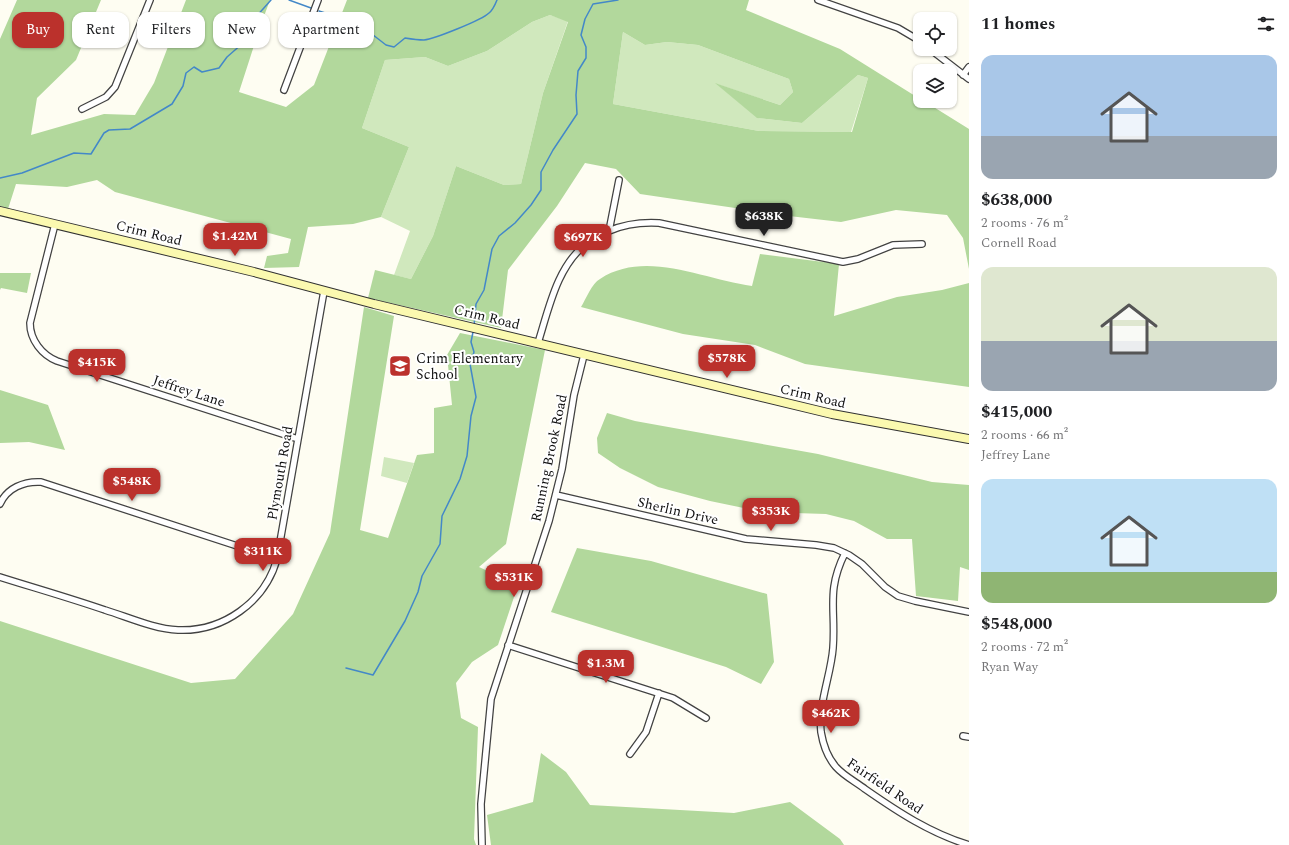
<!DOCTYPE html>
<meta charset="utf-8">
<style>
:root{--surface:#fff;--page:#f6f6f6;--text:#202124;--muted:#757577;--accent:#bb312c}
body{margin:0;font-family:Spectral,serif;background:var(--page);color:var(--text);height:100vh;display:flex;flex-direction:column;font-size:15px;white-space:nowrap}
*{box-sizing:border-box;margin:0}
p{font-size:13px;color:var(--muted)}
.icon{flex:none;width:22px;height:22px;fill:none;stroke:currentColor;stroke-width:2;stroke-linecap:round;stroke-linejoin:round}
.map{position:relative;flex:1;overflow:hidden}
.sheet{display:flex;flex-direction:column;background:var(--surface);width:320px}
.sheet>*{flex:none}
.banner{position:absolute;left:12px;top:12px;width:380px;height:36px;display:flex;gap:8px}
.controls{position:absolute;left:913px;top:12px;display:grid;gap:8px}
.controls a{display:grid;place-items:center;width:44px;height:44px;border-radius:8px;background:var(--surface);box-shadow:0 1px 3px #0004;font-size:20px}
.price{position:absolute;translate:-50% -34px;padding:0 9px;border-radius:8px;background:var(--accent);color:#fff;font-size:13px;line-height:26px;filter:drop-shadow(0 1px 2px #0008)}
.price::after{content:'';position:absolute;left:50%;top:24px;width:12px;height:9px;margin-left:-6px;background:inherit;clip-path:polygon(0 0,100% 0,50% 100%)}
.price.current{background:#222;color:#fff}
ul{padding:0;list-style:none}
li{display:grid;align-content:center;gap:8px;height:212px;padding:0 12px}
li span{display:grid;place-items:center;height:124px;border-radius:12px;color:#555}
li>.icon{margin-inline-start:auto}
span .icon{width:72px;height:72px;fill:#fffc;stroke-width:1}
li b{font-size:17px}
h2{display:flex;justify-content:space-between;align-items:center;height:48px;padding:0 12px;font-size:17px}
.chip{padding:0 14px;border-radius:12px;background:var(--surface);box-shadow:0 1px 3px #0004;font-size:14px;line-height:36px}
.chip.current{background:var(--accent);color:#fff}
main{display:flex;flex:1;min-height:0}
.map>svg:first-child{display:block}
</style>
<main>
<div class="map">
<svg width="969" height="845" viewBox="0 0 969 845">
<rect width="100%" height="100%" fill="#fefdf2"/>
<path fill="#d0e8bd" d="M550,15L568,21L543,93L521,184L504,185L456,166L433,236L411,279L394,275L410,231L381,217L409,147L362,128L385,60L425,57L448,66L487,51L532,22Z
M623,32L645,45L667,42L698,45L789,79L793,92L780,105L717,84L758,118L802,123L858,75L868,78L851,132L759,131L613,104Z
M384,457L414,463L407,483L381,476Z"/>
<path fill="#b2d89c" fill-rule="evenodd" d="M17,0H101L76,60L37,98L31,135L104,114L135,115L154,83L186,0H270L260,27L239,92L286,107L314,85L347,0H749L746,10L840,49L920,99V101H924L969,129V269L963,238L947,215L896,210L841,222L789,216L640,194L616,169L585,163L557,206L508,270L501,328L368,298L375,270L411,279L433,236L456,166L504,185L521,184L543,93L568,22L550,15L532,22L487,51L448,66L425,57L385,60L362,128L409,147L381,217L353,224L308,227L299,267L264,268L267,256L288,253L291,239L115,192L97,180L67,187L16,184L8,209L0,206V39ZM623,32L645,45L667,42L698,45L789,79L793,92L780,105L715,83L757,118L802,123L858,75L868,78L852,132L759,131L613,104Z
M760,254L839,264L834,316L897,297L942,290L969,283V387L805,364L755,345L683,334L581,307C586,299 592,283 600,279C646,249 704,280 752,286Z
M0,273H31L27,293L1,288L0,290Z
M364,307L394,316L360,530L388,538L417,455L434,453V408L452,405L447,355L460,333L545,350L506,544L479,567L518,585L498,645L472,662L456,683L461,718L478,727L474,839L476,845H0V621L191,683L235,679L293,614L330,533Z
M0,390L48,405L65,450L29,442L0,443Z
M607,413L635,421L818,454L932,482L969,485V570L960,567L958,601L916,596L912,539H887L854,521L826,514L763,512L710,501L658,487L620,468L598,453L597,438Z
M577,548L651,561L767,594L774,662L761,684L726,667L551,612Z
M541,753L566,772L590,805L734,813L790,802L840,839L844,845H491L487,815L533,802Z"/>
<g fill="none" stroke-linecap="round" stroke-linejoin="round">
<path stroke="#4388c8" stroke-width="1.5" d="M289,0L311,8
M319,11L359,24L386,45L394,47L405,38C411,39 418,40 424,40C434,39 482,20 489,13C493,10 495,5 497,0
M0,178L22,173L74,153L91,154L104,133L109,130L130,129L172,104L183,86L186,73L194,67L202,72L219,68L227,57L243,43L255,18L271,0
M474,326L476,304L484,290L492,249L499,236L515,223L531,205L541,190V172L553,150L577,114L576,95L578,71L586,58V47L581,35L585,19L593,4L618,0
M346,668L373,675L405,621L418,592L422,576L440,544L442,516L460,479L467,456L471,416L476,397L470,364L474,352L471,342L473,332"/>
<g stroke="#424242" stroke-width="8">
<path id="street" d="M818,0L898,28L920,41
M930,49L969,79
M963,75L969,67
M284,90L318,0
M82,109L106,97L115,87L150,0
M55,224L30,323C30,340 42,355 57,361L298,439
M609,231C625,224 641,222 659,223L843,262L858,259L893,245L922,244
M538,343C549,308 557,266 587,243C594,238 601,234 609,231L619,180
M556,495L746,539L816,545L834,548L849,555L862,564L885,587L898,596L915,601L969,612
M0,504C7,488 24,481 41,482L277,559
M845,553C826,591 836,609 833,648C831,675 818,704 821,732C823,744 828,758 836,767C844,776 856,782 865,789C898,812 930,833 969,845
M0,577C35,588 70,598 105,610C128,617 154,629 178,630C223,632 265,602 277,559L324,291
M508,645L673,698L706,718
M963,736L969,737
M630,754L646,732L659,693
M482,845L481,804L491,699L549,521L562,469L574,395L584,355"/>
</g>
<g stroke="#313131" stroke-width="10">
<path id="secondary" d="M0,211L254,272L374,304L832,414L969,439"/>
</g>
<use href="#street" stroke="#fff" stroke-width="5.5"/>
<use href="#secondary" stroke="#fbf9b0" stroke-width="8"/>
</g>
<defs>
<g id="school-square" transform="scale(1.15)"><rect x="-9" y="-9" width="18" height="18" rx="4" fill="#bb312c" stroke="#fff"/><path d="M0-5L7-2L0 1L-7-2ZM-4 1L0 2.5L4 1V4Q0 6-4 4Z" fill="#fff"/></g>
</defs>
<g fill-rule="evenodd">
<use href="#school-square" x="400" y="366"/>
</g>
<g text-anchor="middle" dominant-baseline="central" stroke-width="4" stroke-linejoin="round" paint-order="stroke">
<g font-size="14" fill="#0f0f0f" stroke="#fff">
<text transform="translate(149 233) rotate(14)">Crim Road</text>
<text transform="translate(487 317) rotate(14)">Crim Road</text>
<text transform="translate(189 391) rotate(18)">Jeffrey Lane</text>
<text transform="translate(813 396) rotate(13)">Crim Road</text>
<text transform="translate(549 458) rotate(-78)">Running Brook Road</text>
<text transform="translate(280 473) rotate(-80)">Plymouth Road</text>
<text transform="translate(678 511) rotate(13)">Sherlin Drive</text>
<text transform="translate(885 786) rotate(34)">Fairfield Road</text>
</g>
<g font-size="14" fill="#0f0f0f" stroke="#fff" text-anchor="start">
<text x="416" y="358">Crim Elementary<tspan x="416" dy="16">School</tspan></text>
</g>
</g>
</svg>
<div class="controls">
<a><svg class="icon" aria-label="locate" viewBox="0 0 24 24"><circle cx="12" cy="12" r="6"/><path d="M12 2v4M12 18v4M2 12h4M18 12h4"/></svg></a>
<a><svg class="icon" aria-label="layers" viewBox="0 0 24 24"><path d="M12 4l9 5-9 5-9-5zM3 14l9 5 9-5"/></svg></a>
</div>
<b class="price current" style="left:764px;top:237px">$638K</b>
<b class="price" style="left:235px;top:257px">$1.42M</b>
<b class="price" style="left:583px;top:258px">$697K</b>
<b class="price" style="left:727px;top:379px">$578K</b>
<b class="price" style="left:97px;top:383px">$415K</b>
<b class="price" style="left:132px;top:502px">$548K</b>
<b class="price" style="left:771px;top:532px">$353K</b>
<b class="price" style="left:263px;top:572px">$311K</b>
<b class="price" style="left:514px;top:598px">$531K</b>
<b class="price" style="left:606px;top:684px">$1.3M</b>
<b class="price" style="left:831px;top:734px">$462K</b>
<div class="banner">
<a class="chip current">Buy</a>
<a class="chip">Rent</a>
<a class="chip">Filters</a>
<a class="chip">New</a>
<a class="chip">Apartment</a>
</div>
</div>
<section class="sheet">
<h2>11 homes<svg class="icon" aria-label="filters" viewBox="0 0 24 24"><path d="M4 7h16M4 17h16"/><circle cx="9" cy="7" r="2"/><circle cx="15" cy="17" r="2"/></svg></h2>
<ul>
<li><span style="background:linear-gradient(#a9c7e8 65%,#9aa5b1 0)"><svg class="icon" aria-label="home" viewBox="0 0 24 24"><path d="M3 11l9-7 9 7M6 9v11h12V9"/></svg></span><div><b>$638,000</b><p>2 rooms · 76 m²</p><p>Cornell Road</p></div></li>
<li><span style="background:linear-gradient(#dfe7d0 60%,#9aa5b1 0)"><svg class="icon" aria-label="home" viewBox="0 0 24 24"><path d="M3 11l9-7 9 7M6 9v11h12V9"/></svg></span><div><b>$415,000</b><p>2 rooms · 66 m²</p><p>Jeffrey Lane</p></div></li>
<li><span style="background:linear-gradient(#bfe0f5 75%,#8fb573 0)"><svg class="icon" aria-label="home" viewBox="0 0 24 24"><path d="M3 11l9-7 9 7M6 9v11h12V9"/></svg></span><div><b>$548,000</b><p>2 rooms · 72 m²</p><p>Ryan Way</p></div></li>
</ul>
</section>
</main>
